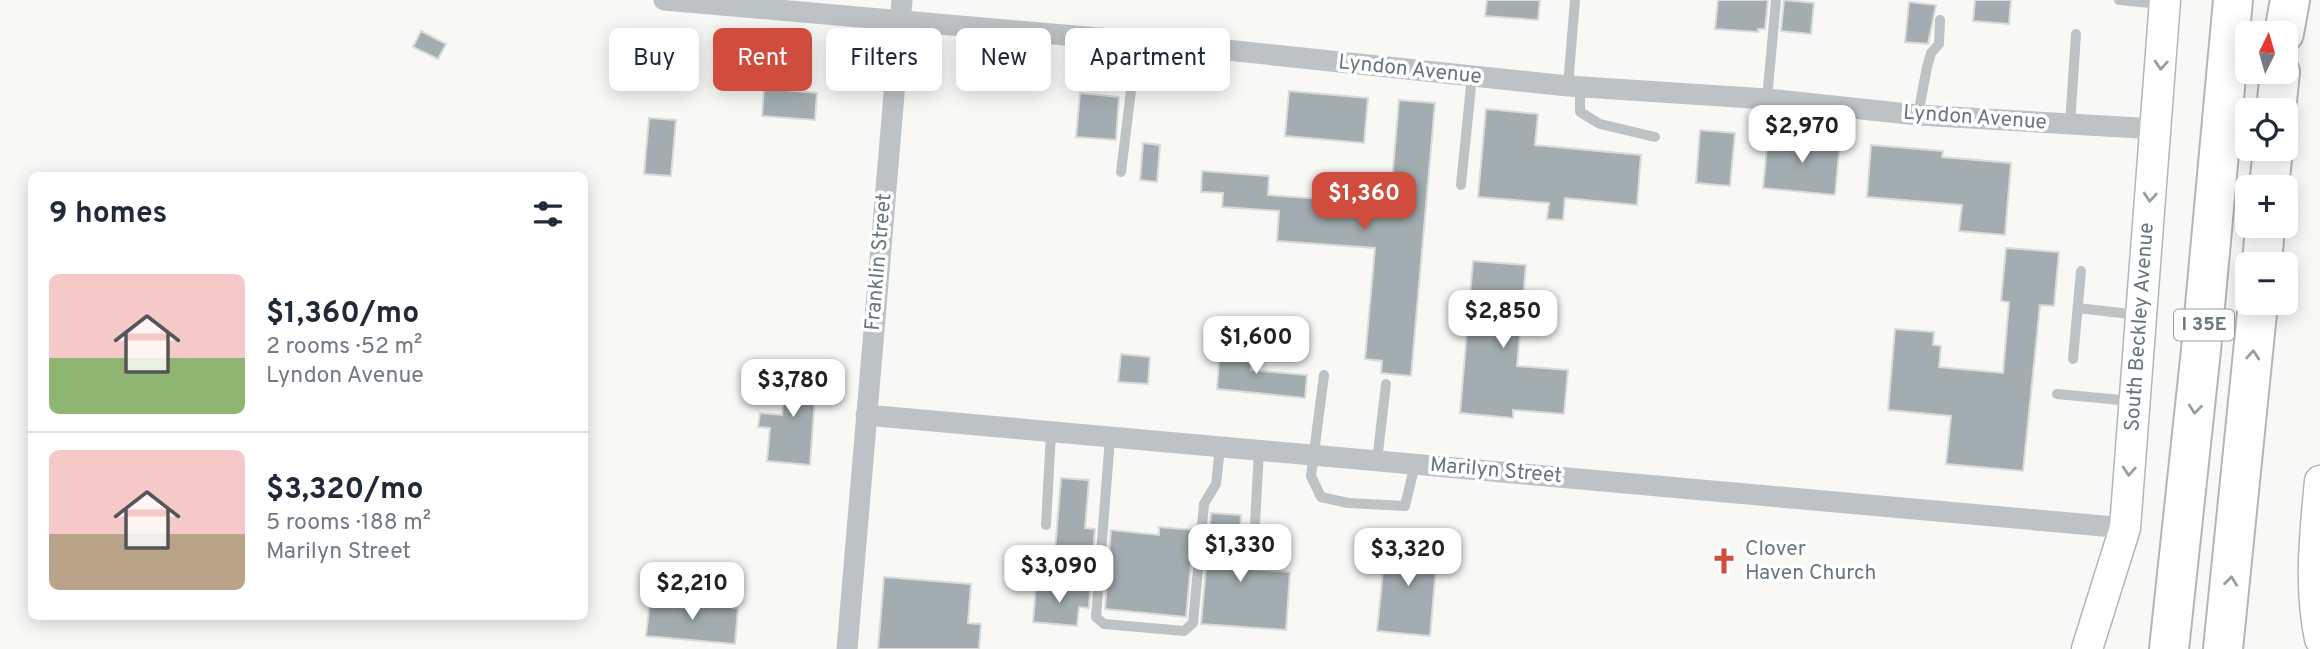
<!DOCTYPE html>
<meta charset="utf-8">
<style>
:root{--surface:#fff;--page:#f2f2f3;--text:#1f2937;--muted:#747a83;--line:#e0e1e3;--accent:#d04c3d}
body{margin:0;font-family:Overpass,sans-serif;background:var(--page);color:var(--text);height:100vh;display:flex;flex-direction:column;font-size:26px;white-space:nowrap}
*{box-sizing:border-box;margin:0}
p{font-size:23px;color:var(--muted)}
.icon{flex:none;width:38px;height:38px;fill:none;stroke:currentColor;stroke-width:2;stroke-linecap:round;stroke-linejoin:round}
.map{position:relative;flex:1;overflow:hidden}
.panel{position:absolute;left:28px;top:172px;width:560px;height:448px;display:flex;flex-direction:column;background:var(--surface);border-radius:10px;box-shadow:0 4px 18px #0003}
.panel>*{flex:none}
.hud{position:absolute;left:609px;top:28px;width:665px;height:63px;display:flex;gap:14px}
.needle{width:46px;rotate:5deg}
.fabs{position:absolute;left:2235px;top:21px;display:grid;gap:14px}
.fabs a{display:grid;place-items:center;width:63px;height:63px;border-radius:10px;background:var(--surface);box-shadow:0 4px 18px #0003;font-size:35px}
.price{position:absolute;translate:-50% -60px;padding:0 16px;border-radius:14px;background:#fff;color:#222;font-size:23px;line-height:46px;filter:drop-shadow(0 2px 4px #0008)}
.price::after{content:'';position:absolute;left:50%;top:42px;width:21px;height:16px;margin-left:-10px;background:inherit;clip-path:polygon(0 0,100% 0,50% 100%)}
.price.selected{background:var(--accent);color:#fff}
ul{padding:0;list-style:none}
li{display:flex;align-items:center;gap:21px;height:175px;padding:0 21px}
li+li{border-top:2px solid var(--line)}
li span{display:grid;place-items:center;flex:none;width:196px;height:140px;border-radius:10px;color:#555}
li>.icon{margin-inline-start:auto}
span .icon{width:84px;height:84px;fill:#fffc;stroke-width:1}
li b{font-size:30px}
h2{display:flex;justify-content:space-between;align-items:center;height:84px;padding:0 21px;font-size:30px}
.pill{padding:0 24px;border-radius:10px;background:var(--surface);box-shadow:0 4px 18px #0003;font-size:24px;line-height:63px}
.pill.selected{background:var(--accent);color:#fff}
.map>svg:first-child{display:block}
</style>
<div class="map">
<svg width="2320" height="649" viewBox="0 0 2320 649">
<rect width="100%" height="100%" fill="#f8f8f6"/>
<path fill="#a3adb0" stroke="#dadad8" stroke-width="2" d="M1487,0H1540L1538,20L1485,16Z
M1718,0H1768L1765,29H1758V32L1715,29Z
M1784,0L1814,3L1811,34L1781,31Z
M1975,0H2011L2009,24L1973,21Z
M1909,2L1936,5L1928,44L1905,42Z
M421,31L446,44L438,59L413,47Z
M764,88L817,93L815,120L762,116Z
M1289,91L1368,98L1364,143L1285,136Z
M1080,93L1119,97L1116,140L1076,137Z
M1399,100L1435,103L1411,376L1381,373L1382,361L1365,359L1375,248L1277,241L1279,211L1222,207L1223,193L1201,192L1202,171L1269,176L1268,195L1390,204Z
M1486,109L1538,114L1535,145L1641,155L1637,205L1565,198L1563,220L1547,219L1549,203L1478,197Z
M649,118L676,120L671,176L644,174Z
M1700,130L1735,133L1730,186L1696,183Z
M1768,136L1840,142L1835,195L1763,188Z
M1143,143L1160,145L1157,182L1140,180Z
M1871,145L1943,151L1942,157L2011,163L2005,235L1959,231L1962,205L1867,197Z
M2006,248L2059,252L2054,306L2040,305L2023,471L1946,464L1951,416L1888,410L1895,329L1934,332L1933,345L1941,346L1939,367L2003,373L2009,302L2001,301Z
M1473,261L1526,265L1517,366L1568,370L1564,414L1513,410V418L1460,413Z
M1220,347L1253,350L1251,370L1307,375L1305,398L1217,389Z
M1121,354L1150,357L1148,384L1118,382Z
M787,366L817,369L810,465L767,461L770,428L758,427L760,413L782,415Z
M1061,478L1089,480L1085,528L1095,529L1093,553L1055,550Z
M1211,513L1241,515L1237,568L1290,572L1286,630L1201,624Z
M1159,527L1194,530L1186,617L1105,609L1111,530L1159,535Z
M1386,541L1438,545L1430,636L1377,631Z
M884,577L971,584L968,623L981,624L979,649H878Z
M1036,585L1090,590L1089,608L1079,607L1077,626L1033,622Z
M650,600L738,608L735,644L646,636Z"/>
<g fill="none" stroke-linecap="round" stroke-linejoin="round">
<g stroke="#b0b7ba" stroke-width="33">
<path id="secondary" d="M2320,481C2315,535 2309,586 2320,639
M2087,649L2125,528L2165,0"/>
</g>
<g stroke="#b1b6b8" stroke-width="42">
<path id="motorway" d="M2284,33L2290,0
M2276,110L2280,72
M2269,187L2273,149
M2262,264L2265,226
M2169,649L2201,350L2233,0
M2223,649L2258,303"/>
</g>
<path stroke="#bdc3c5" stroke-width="10" d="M2119,0L2162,4
M1568,86L1575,0
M1580,87V112L1600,124L1655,137
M1767,99L1776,0
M1918,115L1927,67L1931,53L1939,44L1940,20
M2070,124L2076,34
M1121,172L1137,42
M1461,185L1472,76
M2078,308L2138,315
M2073,359L2081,271
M1324,375L1311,476L1321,497L1348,503L1405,506L1415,464
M2057,394L2131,401
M1110,438L1096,617L1104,624L1184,631L1193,623L1204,504L1216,484L1220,448
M1377,461L1386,384
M1046,525L1051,433
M1254,542L1259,451"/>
<path stroke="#bdc3c5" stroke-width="21" d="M664,0L1179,45L1568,86L1767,99L1918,115L2156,129
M866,415L2125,528
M847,649L902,0"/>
<use href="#secondary" stroke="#fff" stroke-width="30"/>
<use href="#motorway" stroke="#fff" stroke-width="38"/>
</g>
<defs><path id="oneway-chevron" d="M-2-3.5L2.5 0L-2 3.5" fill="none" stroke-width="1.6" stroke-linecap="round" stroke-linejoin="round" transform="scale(1.75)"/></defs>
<g stroke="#94a0a4">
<use href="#oneway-chevron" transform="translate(2161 65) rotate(94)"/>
<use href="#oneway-chevron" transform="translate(2150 197) rotate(95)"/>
<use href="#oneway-chevron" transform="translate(2253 355) rotate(-85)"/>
<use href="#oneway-chevron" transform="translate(2195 409) rotate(96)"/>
<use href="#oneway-chevron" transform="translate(2129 471) rotate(94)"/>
<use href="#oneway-chevron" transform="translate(2231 581) rotate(-83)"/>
</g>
<defs>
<g id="church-bare" transform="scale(2.1)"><path d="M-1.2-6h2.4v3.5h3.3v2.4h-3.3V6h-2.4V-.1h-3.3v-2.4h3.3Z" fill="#d04c3d" stroke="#fff" stroke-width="2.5" paint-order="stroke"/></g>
</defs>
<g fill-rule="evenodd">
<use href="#church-bare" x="1724" y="561"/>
</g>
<g text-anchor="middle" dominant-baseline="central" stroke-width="7" stroke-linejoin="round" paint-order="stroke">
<rect fill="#fff" stroke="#94a0a4" stroke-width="2" x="2174" y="309.5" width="60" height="31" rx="5"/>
<g font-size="19" font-weight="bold" fill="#66777d">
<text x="2204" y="325">I 35E</text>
</g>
<g font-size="21" fill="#66777d" stroke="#fff">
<text transform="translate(1410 70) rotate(6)">Lyndon Avenue</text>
<text transform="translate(1975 118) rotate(4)">Lyndon Avenue</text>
<text transform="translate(879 262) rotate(-85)">Franklin Street</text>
<text transform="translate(2140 327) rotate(-86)">South Beckley Avenue</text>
<text transform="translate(1496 471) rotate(5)">Marilyn Street</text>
</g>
<g font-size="21" fill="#66777d" stroke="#fff" text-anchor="start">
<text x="1745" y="549">Clover<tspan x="1745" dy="24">Haven Church</tspan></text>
</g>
</g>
</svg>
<div class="fabs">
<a><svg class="needle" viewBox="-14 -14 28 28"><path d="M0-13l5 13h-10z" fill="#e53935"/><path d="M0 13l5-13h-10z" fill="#747a83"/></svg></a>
<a><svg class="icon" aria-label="locate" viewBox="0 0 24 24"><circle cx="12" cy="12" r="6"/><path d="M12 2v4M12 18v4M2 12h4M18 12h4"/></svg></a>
<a>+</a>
<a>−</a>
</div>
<b class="price" style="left:1802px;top:165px">$2,970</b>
<b class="price selected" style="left:1364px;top:232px">$1,360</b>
<b class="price" style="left:1503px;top:350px">$2,850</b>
<b class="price" style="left:1256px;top:376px">$1,600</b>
<b class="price" style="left:793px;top:419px">$3,780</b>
<b class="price" style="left:1240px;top:584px">$1,330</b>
<b class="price" style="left:1408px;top:588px">$3,320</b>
<b class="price" style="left:1059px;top:605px">$3,090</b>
<b class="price" style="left:692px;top:622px">$2,210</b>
<div class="hud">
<a class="pill">Buy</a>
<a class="pill selected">Rent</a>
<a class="pill">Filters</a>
<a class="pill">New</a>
<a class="pill">Apartment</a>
</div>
<section class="panel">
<h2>9 homes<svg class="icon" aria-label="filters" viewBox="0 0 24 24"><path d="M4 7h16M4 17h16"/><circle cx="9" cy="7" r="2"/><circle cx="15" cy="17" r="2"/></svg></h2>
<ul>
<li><span style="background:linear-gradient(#f6c9c9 60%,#8fb573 0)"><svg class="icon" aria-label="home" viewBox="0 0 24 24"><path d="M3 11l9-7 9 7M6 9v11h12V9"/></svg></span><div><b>$1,360/mo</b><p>2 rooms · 52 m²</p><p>Lyndon Avenue</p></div></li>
<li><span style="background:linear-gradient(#f6c9c9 60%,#b9a48a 0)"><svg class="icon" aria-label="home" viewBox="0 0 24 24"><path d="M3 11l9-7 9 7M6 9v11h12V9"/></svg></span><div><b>$3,320/mo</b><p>5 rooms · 188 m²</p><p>Marilyn Street</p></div></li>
</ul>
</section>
</div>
